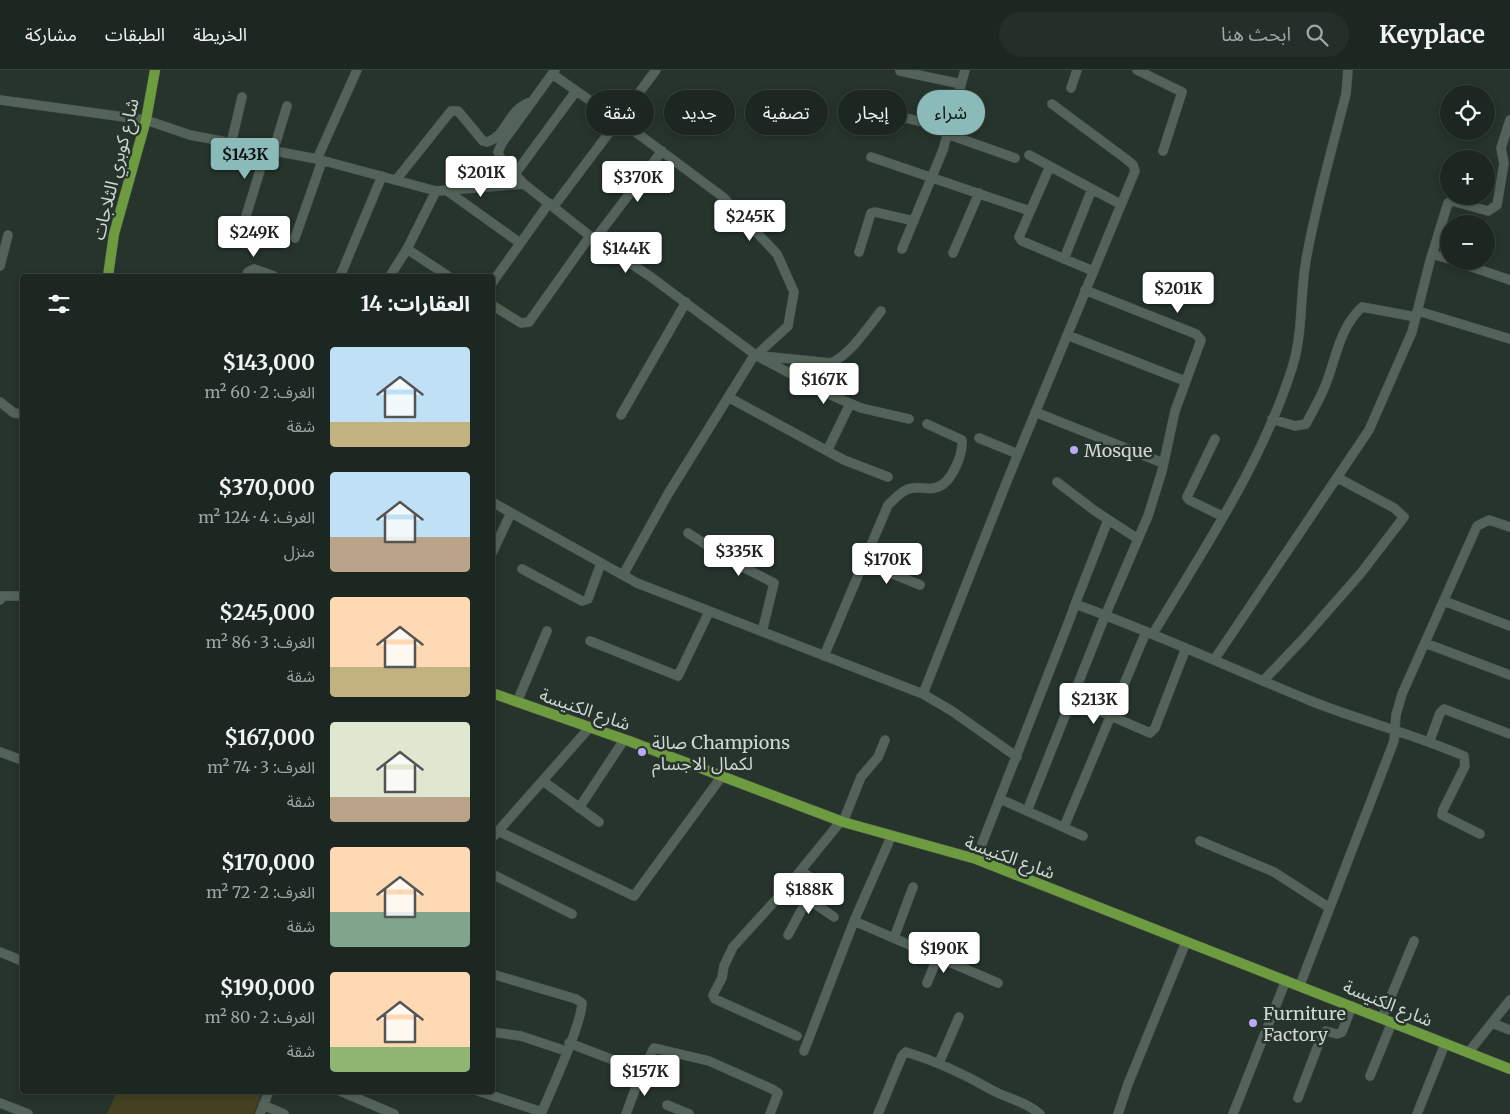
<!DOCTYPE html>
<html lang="ar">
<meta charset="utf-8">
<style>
:root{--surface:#1c2721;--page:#252f2a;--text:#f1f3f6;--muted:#a0a5a5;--line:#3a443f;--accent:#8bbbb9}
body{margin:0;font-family:Merriweather,"Noto Sans Arabic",serif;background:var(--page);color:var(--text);direction:rtl;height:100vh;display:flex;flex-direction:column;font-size:19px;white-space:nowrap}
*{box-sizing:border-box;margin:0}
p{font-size:16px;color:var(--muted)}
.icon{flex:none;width:28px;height:28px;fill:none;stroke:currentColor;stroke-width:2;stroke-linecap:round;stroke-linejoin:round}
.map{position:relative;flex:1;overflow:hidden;direction:ltr}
.details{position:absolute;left:20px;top:204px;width:475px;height:820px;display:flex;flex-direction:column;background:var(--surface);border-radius:5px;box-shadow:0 2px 8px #0003,0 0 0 1px var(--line);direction:rtl}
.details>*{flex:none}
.top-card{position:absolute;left:510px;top:20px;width:475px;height:45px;direction:rtl;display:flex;gap:10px}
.buttons{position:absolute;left:1440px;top:15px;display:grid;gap:10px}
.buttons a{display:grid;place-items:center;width:55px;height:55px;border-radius:50%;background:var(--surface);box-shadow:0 2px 8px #0003,0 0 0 1px var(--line);font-size:25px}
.price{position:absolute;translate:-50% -42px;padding:0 11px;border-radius:5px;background:#fff;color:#222;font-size:16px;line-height:32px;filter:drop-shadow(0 1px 2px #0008)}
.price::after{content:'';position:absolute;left:50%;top:30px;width:15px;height:11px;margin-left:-8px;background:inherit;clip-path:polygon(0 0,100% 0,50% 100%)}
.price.current{background:var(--accent);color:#111}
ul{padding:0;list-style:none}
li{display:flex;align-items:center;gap:15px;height:125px;padding:0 25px}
li span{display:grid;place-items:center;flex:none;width:140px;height:100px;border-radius:5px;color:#555}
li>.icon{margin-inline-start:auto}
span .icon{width:60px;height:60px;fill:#fffc;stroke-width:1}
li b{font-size:21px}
h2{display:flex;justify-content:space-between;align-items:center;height:60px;padding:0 25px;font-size:21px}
.pill{padding:0 18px;border-radius:22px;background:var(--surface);box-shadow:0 2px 8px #0003,0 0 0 1px var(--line);font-size:18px;line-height:45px}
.pill.current{background:var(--accent);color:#111}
header{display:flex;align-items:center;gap:30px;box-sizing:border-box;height:70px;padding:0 25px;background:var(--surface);border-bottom:1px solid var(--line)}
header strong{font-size:24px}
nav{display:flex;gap:28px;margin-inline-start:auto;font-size:18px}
.search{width:350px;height:45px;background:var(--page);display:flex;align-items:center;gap:12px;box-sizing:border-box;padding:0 18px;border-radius:28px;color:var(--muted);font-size:19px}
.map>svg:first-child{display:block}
</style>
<header>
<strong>Keyplace</strong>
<div class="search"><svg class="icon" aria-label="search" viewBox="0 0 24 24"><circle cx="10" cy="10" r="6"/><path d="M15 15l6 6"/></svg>ابحث هنا</div>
<nav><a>الخريطة</a><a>الطبقات</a><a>مشاركة</a></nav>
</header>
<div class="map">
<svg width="1510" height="1044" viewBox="0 0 1510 1044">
<rect width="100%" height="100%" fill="#26342c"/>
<path fill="#444121" d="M117,1021H262L254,1044H107Z"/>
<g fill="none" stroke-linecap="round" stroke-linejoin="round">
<g stroke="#455149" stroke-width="10">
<path id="minor" d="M555,0L502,73L498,82L500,87L524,114L590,166L651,207L757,286L833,326L861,338L909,349
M1137,0L1182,22L1163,81
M900,1L961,14
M552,4L641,66L723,127L777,184L794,222L788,256L752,289L668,424L623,505
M1071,18L1077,0
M0,30L146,50L190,65L317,89L436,121L524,114
M888,44L949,58
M947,64L1015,88
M231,74L242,27
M273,82L287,36
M1029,85L1120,134
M871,87L1030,141
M317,89L357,0
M1050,96L1019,167L1022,171L1093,201
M515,104L576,21
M396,110L451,41H458L483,71L487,72C508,66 507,38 533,31
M446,120L520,173
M554,136L656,0
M246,146L266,81
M295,168L322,91
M595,169L662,81
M407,179L448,206
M902,179L943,80L965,0
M859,182L871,143L875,142L914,151
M953,183L979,123
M1432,184L1449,189
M1064,189L1092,119
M1454,191L1510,210
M0,196L8,165
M341,204L382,106
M246,206L248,202L254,199L274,206
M390,206L407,179L436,121
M492,213L549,133
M492,235L521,253L529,252L590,166
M1418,241L1510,269
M1067,265L1185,311
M762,286L831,293C851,284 868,257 881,241
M728,327L844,390L888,407
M0,332L14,343L22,344
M1035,342L1163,393
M621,345L686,232
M1272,349L1295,356L1306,354C1313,340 1322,326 1327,311C1337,284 1340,258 1362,237L1416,247
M979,368L1018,384
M1215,369L1187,427L1189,430L1222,446
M827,381L850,334
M1057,412L1095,441L1138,469
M492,432L637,513L923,624L952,641L1017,687
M688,463L733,492L774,513L762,562
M492,483L511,443
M864,492L920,515
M522,499L582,531L588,529L601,493
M0,530L2,526H22
M1444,531L1510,556
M1074,537L1108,450
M1153,564C1204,478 1263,392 1293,295C1303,261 1300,225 1306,190C1316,134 1332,79 1346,24L1348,0
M590,571L678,606L709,542
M1425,573L1510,605
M824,586L888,435C894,430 899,423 906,420C916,415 924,420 934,418C951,416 963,385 962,370L927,354
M1214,590L1369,360L1412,262L1430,191L1448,133L1452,131L1488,141L1497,135L1504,93L1501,78L1510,50
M1263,611L1304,568L1361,503L1404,447L1394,438L1338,408
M923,624L1007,411L1135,101L1133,95L1126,89L1052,34
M1072,629L1150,663L1155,658L1186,578
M517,632L547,561
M1430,670L1440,643L1444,639L1510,664
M0,682L22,690
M543,711L599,752
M1000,729L1083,766
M579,738L624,670
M1027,741L1105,546L1148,446L1162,401L1175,341L1201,270L1196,264L1085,220
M843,752L861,707L878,687L885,670
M1064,757L1146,562
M498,761L634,826L722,706
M492,768L590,657
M1200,771L1274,802L1328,837
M976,789L1071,546L1074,537L1078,535C1157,564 1233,599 1311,631C1361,651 1414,664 1464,686L1465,696L1443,740L1442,745L1480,764
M801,800L819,815L835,823
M492,804L572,844
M799,823L834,847
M854,851L998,913
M788,865L816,813
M894,868L913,817
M0,882L22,891
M492,904L576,929L582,933C581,956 551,1020 541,1044
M927,913L938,886
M1300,915L1394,671L1396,645L1402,624L1477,456L1489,450L1510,457
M1382,948L1414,871
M1492,953L1510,960
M492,962L521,966L566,981
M797,966L715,929L713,925L722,908L724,896L733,877L784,821L841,751
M569,973L642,1001
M804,981L854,851L891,767
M1468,983L1510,930
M939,993L959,947
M1370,1006L1392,952
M340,1021L394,1044
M478,1021L542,1042
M1298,1028L1322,965L1326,961L1337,964L1342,962L1352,936
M0,1033L28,1044
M263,1035L284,1044
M667,1035L689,1044
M260,1044L269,1021
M626,1044L642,1001L654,978L709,991L772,1019L778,1023L770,1044
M878,1044L902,986L906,982C936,991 964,1004 992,1020C1008,1029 1025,1031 1040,1044
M1118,1044L1128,1014L1186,872
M1233,1044L1286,910
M1417,1044L1445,974"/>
</g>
<g stroke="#455149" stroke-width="11">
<path id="major" d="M108,206L114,164L146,50L155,0
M492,623L629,671L843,752L976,789L1510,999"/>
</g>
<use href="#minor" stroke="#546359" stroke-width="9"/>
<use href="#major" stroke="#6e9a40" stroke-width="10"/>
</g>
<g fill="#b9aaf7" stroke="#26342c" stroke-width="2">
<circle cx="1074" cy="380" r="5"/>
<circle cx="642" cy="682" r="5"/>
<circle cx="1253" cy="953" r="5"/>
</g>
<g text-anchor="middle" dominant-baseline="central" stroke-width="5" stroke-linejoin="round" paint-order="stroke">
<g font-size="18" fill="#d0d8d3" stroke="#26342c">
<text transform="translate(115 99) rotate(-76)">شارع كوبري الثلاجات</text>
<text transform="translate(585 639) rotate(19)">شارع الكنيسة</text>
<text transform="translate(1010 787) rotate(20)">شارع الكنيسة</text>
<text transform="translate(1388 933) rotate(22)">شارع الكنيسة</text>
</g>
<g font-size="18" fill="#d0d8d3" stroke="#26342c" text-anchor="start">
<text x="1084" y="380">Mosque</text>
<text x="652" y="672">صالة Champions<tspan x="652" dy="21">لكمال الاجسام</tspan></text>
<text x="1263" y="943">Furniture<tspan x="1263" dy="21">Factory</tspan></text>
</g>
</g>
</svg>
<div class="buttons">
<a><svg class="icon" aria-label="locate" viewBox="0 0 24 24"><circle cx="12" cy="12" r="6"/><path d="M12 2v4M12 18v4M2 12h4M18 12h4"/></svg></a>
<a>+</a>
<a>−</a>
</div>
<b class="price current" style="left:245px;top:110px">$143K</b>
<b class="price" style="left:481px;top:128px">$201K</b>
<b class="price" style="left:638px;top:133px">$370K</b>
<b class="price" style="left:750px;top:172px">$245K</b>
<b class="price" style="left:254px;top:188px">$249K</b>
<b class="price" style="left:626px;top:204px">$144K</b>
<b class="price" style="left:1178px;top:244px">$201K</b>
<b class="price" style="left:824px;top:335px">$167K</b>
<b class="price" style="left:739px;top:507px">$335K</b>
<b class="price" style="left:887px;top:515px">$170K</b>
<b class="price" style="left:1094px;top:655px">$213K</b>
<b class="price" style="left:809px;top:845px">$188K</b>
<b class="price" style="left:944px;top:904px">$190K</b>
<b class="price" style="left:645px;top:1027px">$157K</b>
<div class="top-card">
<a class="pill current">شراء</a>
<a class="pill">إيجار</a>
<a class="pill">تصفية</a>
<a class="pill">جديد</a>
<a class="pill">شقة</a>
</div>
<section class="details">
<h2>العقارات: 14<svg class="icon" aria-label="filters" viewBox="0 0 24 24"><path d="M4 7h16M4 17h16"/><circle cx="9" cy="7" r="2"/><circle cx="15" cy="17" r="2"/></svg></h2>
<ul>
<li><span style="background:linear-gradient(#bfe0f5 75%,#c2b280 0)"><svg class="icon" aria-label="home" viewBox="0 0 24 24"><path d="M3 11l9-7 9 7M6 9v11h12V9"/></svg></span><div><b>$143,000</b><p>الغرف: 2 · 60 m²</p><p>شقة</p></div></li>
<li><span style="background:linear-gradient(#bfe0f5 65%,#b9a48a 0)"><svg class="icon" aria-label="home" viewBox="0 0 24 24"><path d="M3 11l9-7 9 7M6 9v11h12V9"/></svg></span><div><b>$370,000</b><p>الغرف: 4 · 124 m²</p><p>منزل</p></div></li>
<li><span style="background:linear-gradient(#ffd9b3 70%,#c2b280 0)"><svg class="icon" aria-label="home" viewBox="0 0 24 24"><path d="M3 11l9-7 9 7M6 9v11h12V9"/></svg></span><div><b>$245,000</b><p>الغرف: 3 · 86 m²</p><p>شقة</p></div></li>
<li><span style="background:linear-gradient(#dfe7d0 75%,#b9a48a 0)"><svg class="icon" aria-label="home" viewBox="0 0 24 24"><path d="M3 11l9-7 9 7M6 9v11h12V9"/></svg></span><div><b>$167,000</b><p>الغرف: 3 · 74 m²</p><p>شقة</p></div></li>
<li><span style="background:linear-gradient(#ffd9b3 65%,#7fa58c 0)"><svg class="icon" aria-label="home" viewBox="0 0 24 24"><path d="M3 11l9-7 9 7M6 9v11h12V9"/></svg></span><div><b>$170,000</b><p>الغرف: 2 · 72 m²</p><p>شقة</p></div></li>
<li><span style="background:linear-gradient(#ffd9b3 75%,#8fb573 0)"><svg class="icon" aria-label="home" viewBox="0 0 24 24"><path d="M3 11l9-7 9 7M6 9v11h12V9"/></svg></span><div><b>$190,000</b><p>الغرف: 2 · 80 m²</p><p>شقة</p></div></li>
</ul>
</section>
</div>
